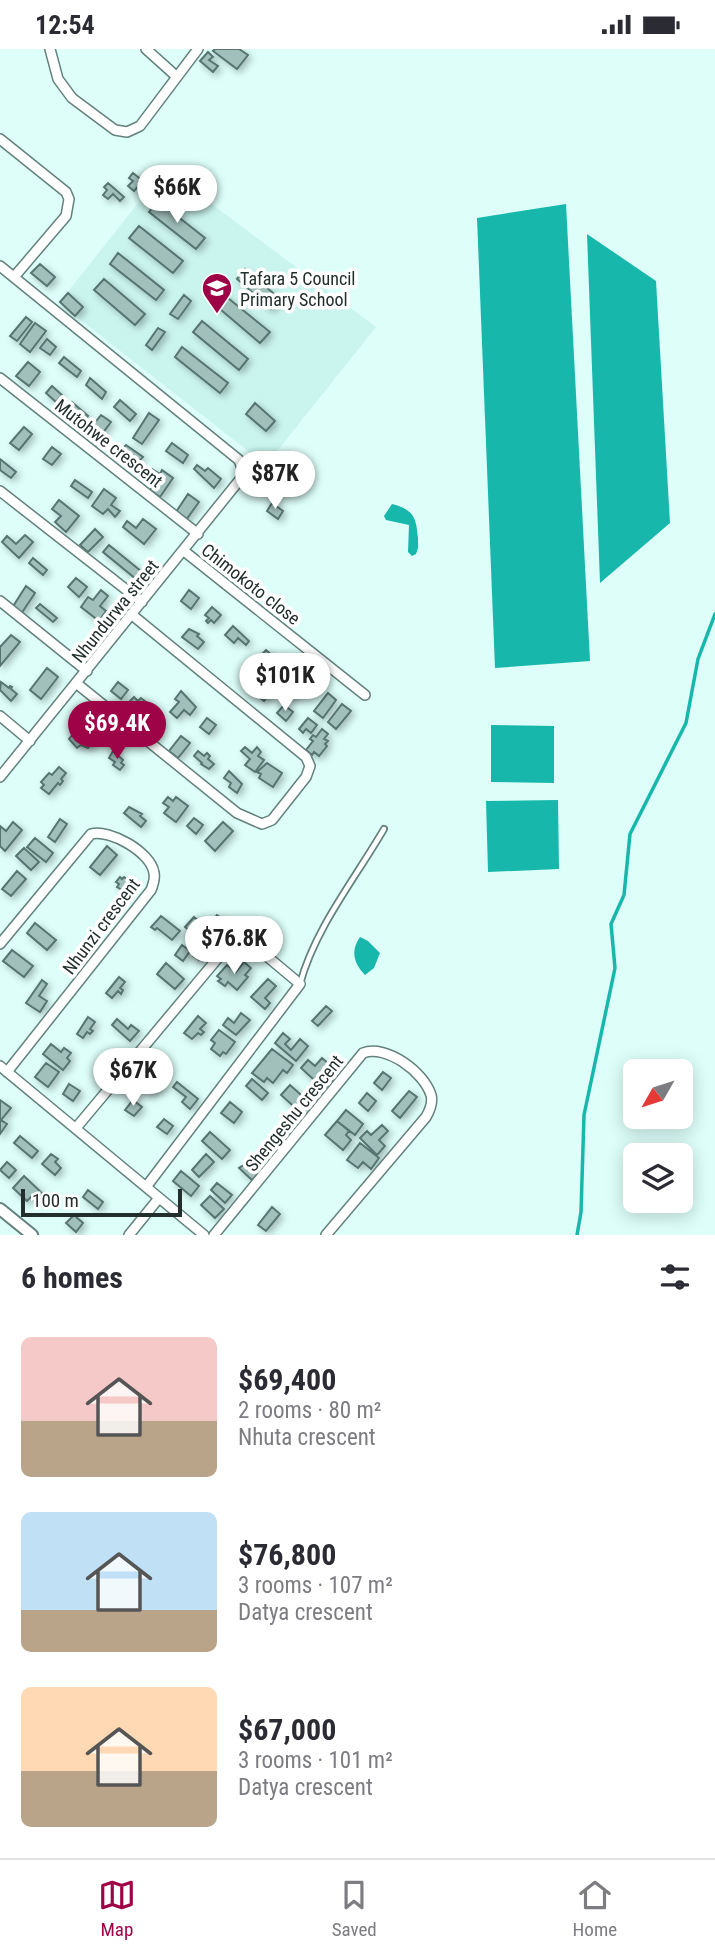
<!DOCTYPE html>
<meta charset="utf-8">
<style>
:root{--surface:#fff;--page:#f7f7f7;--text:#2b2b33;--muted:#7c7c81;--line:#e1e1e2;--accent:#9f0347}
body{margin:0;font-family:"Roboto Condensed",sans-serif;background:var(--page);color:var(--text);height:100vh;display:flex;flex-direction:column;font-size:26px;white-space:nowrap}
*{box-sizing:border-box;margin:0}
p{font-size:23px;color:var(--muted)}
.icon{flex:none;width:38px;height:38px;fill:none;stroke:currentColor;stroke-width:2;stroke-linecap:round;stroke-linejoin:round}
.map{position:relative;height:1186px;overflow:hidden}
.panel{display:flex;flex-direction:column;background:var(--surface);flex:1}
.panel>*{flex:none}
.needle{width:46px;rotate:231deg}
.controls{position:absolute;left:623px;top:1010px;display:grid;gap:14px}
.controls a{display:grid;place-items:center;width:70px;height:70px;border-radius:10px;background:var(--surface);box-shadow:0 4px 18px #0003;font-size:35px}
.scale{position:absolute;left:21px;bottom:18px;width:161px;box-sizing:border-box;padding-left:7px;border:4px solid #222f2d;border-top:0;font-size:19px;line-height:24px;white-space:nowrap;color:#222f2d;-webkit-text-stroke:5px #fff;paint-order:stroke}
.price{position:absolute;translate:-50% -60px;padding:0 16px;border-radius:24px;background:#fff;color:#222;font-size:23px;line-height:46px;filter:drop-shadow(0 2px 4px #0008)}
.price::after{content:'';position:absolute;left:50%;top:42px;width:21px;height:16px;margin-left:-10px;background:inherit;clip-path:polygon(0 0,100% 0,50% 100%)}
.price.active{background:var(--accent);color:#fff}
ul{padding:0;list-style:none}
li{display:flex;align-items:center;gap:21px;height:175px;padding:0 21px}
li span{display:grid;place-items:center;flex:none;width:196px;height:140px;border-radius:10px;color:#555}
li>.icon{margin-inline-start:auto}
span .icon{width:84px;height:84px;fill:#fffc;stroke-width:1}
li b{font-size:30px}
h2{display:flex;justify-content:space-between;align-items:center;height:84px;padding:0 21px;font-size:30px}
.status{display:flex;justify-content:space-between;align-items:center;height:49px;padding:0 35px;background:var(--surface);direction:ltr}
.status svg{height:19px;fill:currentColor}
.tabs{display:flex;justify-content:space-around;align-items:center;height:98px;border-top:2px solid var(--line);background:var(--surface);font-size:19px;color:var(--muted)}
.tabs a{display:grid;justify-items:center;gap:4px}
.tabs .active{color:var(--accent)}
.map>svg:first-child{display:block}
</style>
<div class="status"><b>12:54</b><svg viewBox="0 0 49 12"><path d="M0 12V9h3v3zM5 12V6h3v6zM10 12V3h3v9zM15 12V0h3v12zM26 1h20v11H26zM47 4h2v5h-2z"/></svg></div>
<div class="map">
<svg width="715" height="1186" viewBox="0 0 715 1186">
<defs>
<filter id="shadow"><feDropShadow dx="3" dy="3" stdDeviation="3.5" flood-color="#0004"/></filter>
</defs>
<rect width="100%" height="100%" fill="#ddfef9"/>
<path fill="#caf5ee" d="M165,120L376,278L266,416L59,254Z"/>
<path fill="#17b8ab" d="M566,155L590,612L495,619L477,169Z
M587,185L656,232L670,474L600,534Z
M392,455C414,461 416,468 418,489C418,497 419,498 416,505L412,507L408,503L409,476L386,471L384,467Z
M491,676L554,677V734L491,733Z
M558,751L559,820L488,823L486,752Z
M360,888L368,892L380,904L374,919L365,926C354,915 350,902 360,888Z"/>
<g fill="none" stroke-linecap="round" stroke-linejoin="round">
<path stroke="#17b8ab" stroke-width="3.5" d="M577,1186L581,1163L584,1066L615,919L611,875L624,846L630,785L686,674L698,610L715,565"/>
</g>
<path fill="#a1c0bc" stroke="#577571" stroke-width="2" filter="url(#shadow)" d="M215,0H239L248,6L237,20L213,2Z
M208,3L213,8L209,11L218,17L213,23L200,12Z
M133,124L143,132L134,142L128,137L133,132L129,129Z
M108,134L124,148L120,152L113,145L108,150L103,146L107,141L104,138Z
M158,152L205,189L196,200L149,163Z
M139,177L183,212L173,224L129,189Z
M118,204L164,241L156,251L110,215Z
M40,215L55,228L47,237L31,224Z
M245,220L280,250L271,260L237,230Z
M104,230L145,265L135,276L94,241Z
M68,244L83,258L75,267L60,253Z
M223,245L270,283L260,294L214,255Z
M184,246L191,252L178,270L170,265Z
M26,268L32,273L17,292L10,287Z
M202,272L248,310L239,321L193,283Z
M35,274L46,282L30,303L20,295Z
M158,279L165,283L152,301L146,296Z
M47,290L56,298L50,306L40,299Z
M182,298L228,334L220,344L175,308Z
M64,308L81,322L77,328L59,314Z
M28,313L40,323L29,337L16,327Z
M90,329L106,343L102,350L86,336Z
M52,337L62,346L56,353L46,344Z
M120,351L136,365L130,372L114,358Z
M72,353L88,367L82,375L66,361Z
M255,354L275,372L266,382L246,365Z
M149,364L159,371L142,395L133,389Z
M101,366L111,373L96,393L86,385Z
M24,378L32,385L19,401L10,394Z
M172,394L188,406L183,414L166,402Z
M126,396L143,408L138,413L121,401Z
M52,398L61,405L52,416L43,410Z
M0,410L16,423L11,429L0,421Z
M197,416L205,422L208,419L221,430L214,439L194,420Z
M152,420L160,425L162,421L173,429L160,448L150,441L157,432L148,426Z
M75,431L92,443L88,449L71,437Z
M104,440L116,449L111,456L120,462L115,468L108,460L103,465L92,457Z
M188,445L199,453L186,471L176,463Z
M59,451L79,467L66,483L55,473L61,467L52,460Z
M272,454L283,462L278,470L267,462Z
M143,470L156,480L144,495L123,478L127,472L136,479Z
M95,480L103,488L88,503L80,496Z
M25,486L33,493L19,509L2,493L7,487L16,495Z
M109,496L142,523L136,530L103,503Z
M33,509L47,521L43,526L29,514Z
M76,529L87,538L79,548L68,538Z
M26,537L35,544L21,565L12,559Z
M101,541L108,547L100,557L106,562L99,572L81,558L88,548L93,551Z
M189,541L199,549L191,560L181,552Z
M40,555L57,569L53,573L36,559Z
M212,558L221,566L214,574L211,571L208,574L206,572L209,569L205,566Z
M233,577L249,592L246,596L238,589L234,594L225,586Z
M189,580L199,585L197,587L204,593L198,600L182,588Z
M11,586L20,593L0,617V598Z
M266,601L275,609L269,616L266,613L263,617L259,613L262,610L259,608Z
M301,618L312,627L296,646L294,645L291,649L287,646L291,642L286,638Z
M47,619L58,628L41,650L30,641Z
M253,631L270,644L264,652L248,639Z
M1,633L9,639L10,637L12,638L11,640L17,645L11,652L0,641Z
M118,633L128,641L121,650L111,642Z
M181,642L196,658L190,666L184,661L177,669L170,663L179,653L175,650Z
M328,644L336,651L323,669L314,662Z
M134,648L138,652L141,649L146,653L144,656L149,661L144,667L135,658L131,663L125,657Z
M342,655L351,662L336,680L328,673Z
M284,656L293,663L286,672L277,664Z
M207,669L216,676L209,685L200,678Z
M308,669L317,676L311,684L306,680L303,684L299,680Z
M85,670L96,679L90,687L95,691L88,699L81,696L77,699L69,690Z
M322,680L328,685L324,690L328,692L325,695L327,697L319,707L314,703L312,706L306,701L313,692L310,690L313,686L316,688Z
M181,687L190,694L178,709L169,702Z
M245,698L252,704L257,698L261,703L258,707L264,711L255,723L245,716L250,710L241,702Z
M113,702L123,711L121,714L124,716L120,721L113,716L115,713L109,709Z
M198,702L204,707L207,704L210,707L208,710L214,715L209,720L201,715L202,714L194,707Z
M267,714L282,724L273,738L259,729L261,725L257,723Z
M59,718L66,724L61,730L63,732L60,736L58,734L49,745L41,739L44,736L41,733L49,724L52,726Z
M229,722L242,735L237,744L229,738L231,734L224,729Z
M168,748L173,752L176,748L188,757L176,773L164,764L169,758L163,754Z
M129,758L142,765L140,767L146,772L141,778L124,764Z
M194,769L203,776L196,785L187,777Z
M60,770L67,775L55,793L48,788Z
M13,773L22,781L5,802L0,797V777L6,782Z
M223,773L233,782L215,802L205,792Z
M35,789L53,804L46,813L27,798Z
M107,797L117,806L100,826L90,818Z
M24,799L39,813L31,821L16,807Z
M17,822L26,830L11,847L2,840Z
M120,828L122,830L124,828L132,834L125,843L117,838L119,835L116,833Z
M217,866L227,874L219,885L208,876Z
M161,867L180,882L172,891L157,879L155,881L151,878Z
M194,868L216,887L207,897L185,878Z
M35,874L56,891L47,901L27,884Z
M197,894L211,904L206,911L202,907L199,911L193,907L196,902L193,899Z
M182,896L190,902L183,912L175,906Z
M12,901L33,917L24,928L3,912Z
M244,913L251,919L245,926L248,928L237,941L228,933L225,937L218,932L221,930L217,927L227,916L236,923Z
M166,914L184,930L175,940L157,925Z
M119,928L125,933L120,939L123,941L121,945L118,942L112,949L106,944Z
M268,930L276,937L265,949L270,954L265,960L251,948Z
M42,931L47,935L39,947L47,952L40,963L26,954Z
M326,957L332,962L318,977L312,972Z
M241,964L250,971L236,986L223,976L228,969L234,974Z
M198,967L206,974L200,980L204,983L201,986L198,984L192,990L184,984Z
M88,968L95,973L90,980L93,982L90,985L87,983L83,989L77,985Z
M117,970L128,980L131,976L139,982L130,992L112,976Z
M219,981L235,993L226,1005L223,1003L220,1007L211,1000L215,994L211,991Z
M283,984L290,990L285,995L291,1001L300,990L308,997L296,1012L275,994Z
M51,995L61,1003L64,999L71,1004L67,1009L70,1012L63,1021L43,1005Z
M272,1000L293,1016L287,1024L283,1021L273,1034L267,1029L264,1033L252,1024Z
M322,1009L330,1016L326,1020L335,1028L324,1040L301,1019L308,1011L315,1017Z
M46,1014L59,1023L48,1038L35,1028Z
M158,1022L164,1027L158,1034L161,1036L150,1044L144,1039Z
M383,1023L391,1029L382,1041L374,1034Z
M252,1030L268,1044L262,1051L246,1037Z
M177,1033L198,1050L190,1060L182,1053L186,1048L173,1038Z
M69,1035L80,1042L73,1052L63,1045Z
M290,1036L309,1053L300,1063L281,1046Z
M409,1042L417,1048L400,1069L392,1062Z
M367,1044L376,1052L368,1062L359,1054Z
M0,1051L11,1059L1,1071L7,1075L0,1085Z
M133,1051L142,1058L134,1067L125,1061Z
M230,1053L242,1063L234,1074L221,1064Z
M346,1061L363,1075L355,1086L337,1072Z
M164,1070L173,1077L167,1085L157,1078Z
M337,1072L349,1082L346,1086L351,1091L343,1101L325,1086Z
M382,1076L388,1082L379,1091L385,1097L377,1106L360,1089L367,1082L371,1086Z
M210,1083L230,1101L222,1110L202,1092Z
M20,1087L38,1102L32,1109L14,1094Z
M360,1094L379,1109L371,1120L363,1113L358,1119L347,1111Z
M51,1105L58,1110L55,1113L61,1119L55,1126L42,1115Z
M206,1105L214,1113L199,1128L192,1121Z
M250,1112L261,1122L252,1131L239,1119Z
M7,1113L16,1121L9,1129L0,1121Z
M181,1122L199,1137L191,1147L173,1132Z
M24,1127L44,1146L38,1152L32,1147L27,1152L13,1139Z
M217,1134L232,1146L225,1154L211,1141Z
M88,1141L103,1153L98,1160L83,1148Z
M210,1147L224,1160L215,1169L201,1156Z
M272,1158L280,1165L266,1182L258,1176Z
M74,1166L83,1174L76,1183L66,1174Z"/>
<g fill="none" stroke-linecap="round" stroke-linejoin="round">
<g stroke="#63817d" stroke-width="8">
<path id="service" d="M300,935C315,879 355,830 384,780"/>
</g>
<g stroke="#63817d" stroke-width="12">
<path id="minor" d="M50,0L58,30L72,49L115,81L127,83L140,77L198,0
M146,0L176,27
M0,90L66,143L69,150L66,167L14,228
M0,217L239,411L243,422L242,428L0,728
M0,329L198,485
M0,442L142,553
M184,502L365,646
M0,552L87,622
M76,634L237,764L262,775L272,771L306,728L310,717L306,708L131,565
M0,667L30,692
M0,895L91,785C110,780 151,803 154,824C155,829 153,836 151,841L7,1023
M0,1017L204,1186
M76,1079L233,891L242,889L263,904L300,935L146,1138
M129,1186L159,1149
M214,1186L363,1004C386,995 424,1023 431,1046C433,1053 430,1061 426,1068L326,1186"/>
</g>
<g stroke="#63817d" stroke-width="14">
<path id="tertiary" d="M0,1160L32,1186"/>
</g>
<use href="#service" stroke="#fff" stroke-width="4.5"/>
<use href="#minor" stroke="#fff" stroke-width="9"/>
<use href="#tertiary" stroke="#fff" stroke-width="10"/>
</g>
<defs>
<g id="school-pin" transform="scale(1.575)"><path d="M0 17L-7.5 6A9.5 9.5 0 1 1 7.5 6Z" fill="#9f0347" stroke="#fff"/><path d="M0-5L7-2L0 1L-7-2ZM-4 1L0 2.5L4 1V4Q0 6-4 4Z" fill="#fff"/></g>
</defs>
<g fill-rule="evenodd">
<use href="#school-pin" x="217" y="239"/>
</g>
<g text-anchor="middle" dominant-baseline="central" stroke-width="7" stroke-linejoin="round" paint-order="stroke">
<g font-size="18" fill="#222f2d" stroke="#fff" text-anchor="start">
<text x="240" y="229">Tafara 5 Council<tspan x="240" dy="21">Primary School</tspan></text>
</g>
<g font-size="18" fill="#222f2d" stroke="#fff">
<text transform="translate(109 394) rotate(38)">Mutohwe crescent</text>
<text transform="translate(251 535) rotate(38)">Chimokoto close</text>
<text transform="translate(115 562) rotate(-51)">Nhundurwa street</text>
<text transform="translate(101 877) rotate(-53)">Nhunzi crescent</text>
<text transform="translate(294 1064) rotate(-51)">Shengeshu crescent</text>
</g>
</g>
</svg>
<div class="controls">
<a><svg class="needle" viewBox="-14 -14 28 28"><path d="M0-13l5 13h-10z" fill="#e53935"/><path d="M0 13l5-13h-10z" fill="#7c7c81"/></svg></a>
<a><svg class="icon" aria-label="layers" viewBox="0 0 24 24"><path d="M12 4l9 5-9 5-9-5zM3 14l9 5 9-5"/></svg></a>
</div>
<div class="scale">100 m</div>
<b class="price" style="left:177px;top:176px">$66K</b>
<b class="price" style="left:275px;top:462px">$87K</b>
<b class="price" style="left:285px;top:664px">$101K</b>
<b class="price active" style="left:117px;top:712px">$69.4K</b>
<b class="price" style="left:234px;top:927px">$76.8K</b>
<b class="price" style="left:133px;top:1059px">$67K</b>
</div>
<section class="panel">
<h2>6 homes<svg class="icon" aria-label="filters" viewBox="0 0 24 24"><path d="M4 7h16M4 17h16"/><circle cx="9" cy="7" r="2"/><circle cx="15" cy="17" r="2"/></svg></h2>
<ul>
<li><span style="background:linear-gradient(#f6c9c9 60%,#b9a48a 0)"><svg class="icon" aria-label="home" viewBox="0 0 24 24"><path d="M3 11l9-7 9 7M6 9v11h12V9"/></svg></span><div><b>$69,400</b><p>2 rooms · 80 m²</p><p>Nhuta crescent</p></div></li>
<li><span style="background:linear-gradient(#bfe0f5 70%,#b9a48a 0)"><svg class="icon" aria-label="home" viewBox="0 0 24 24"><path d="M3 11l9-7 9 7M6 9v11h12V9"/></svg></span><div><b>$76,800</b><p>3 rooms · 107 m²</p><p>Datya crescent</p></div></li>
<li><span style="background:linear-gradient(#ffd9b3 60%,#b9a48a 0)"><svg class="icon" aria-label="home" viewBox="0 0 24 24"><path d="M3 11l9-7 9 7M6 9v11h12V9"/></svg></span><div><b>$67,000</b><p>3 rooms · 101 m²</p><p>Datya crescent</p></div></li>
</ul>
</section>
<nav class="tabs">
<a class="active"><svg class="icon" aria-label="map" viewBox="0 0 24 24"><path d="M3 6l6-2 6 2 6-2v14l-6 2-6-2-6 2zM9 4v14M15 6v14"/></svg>Map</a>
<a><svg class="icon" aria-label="saved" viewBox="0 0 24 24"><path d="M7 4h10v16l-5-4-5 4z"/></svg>Saved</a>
<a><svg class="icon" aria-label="home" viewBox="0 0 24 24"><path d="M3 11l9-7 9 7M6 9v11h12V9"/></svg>Home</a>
</nav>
